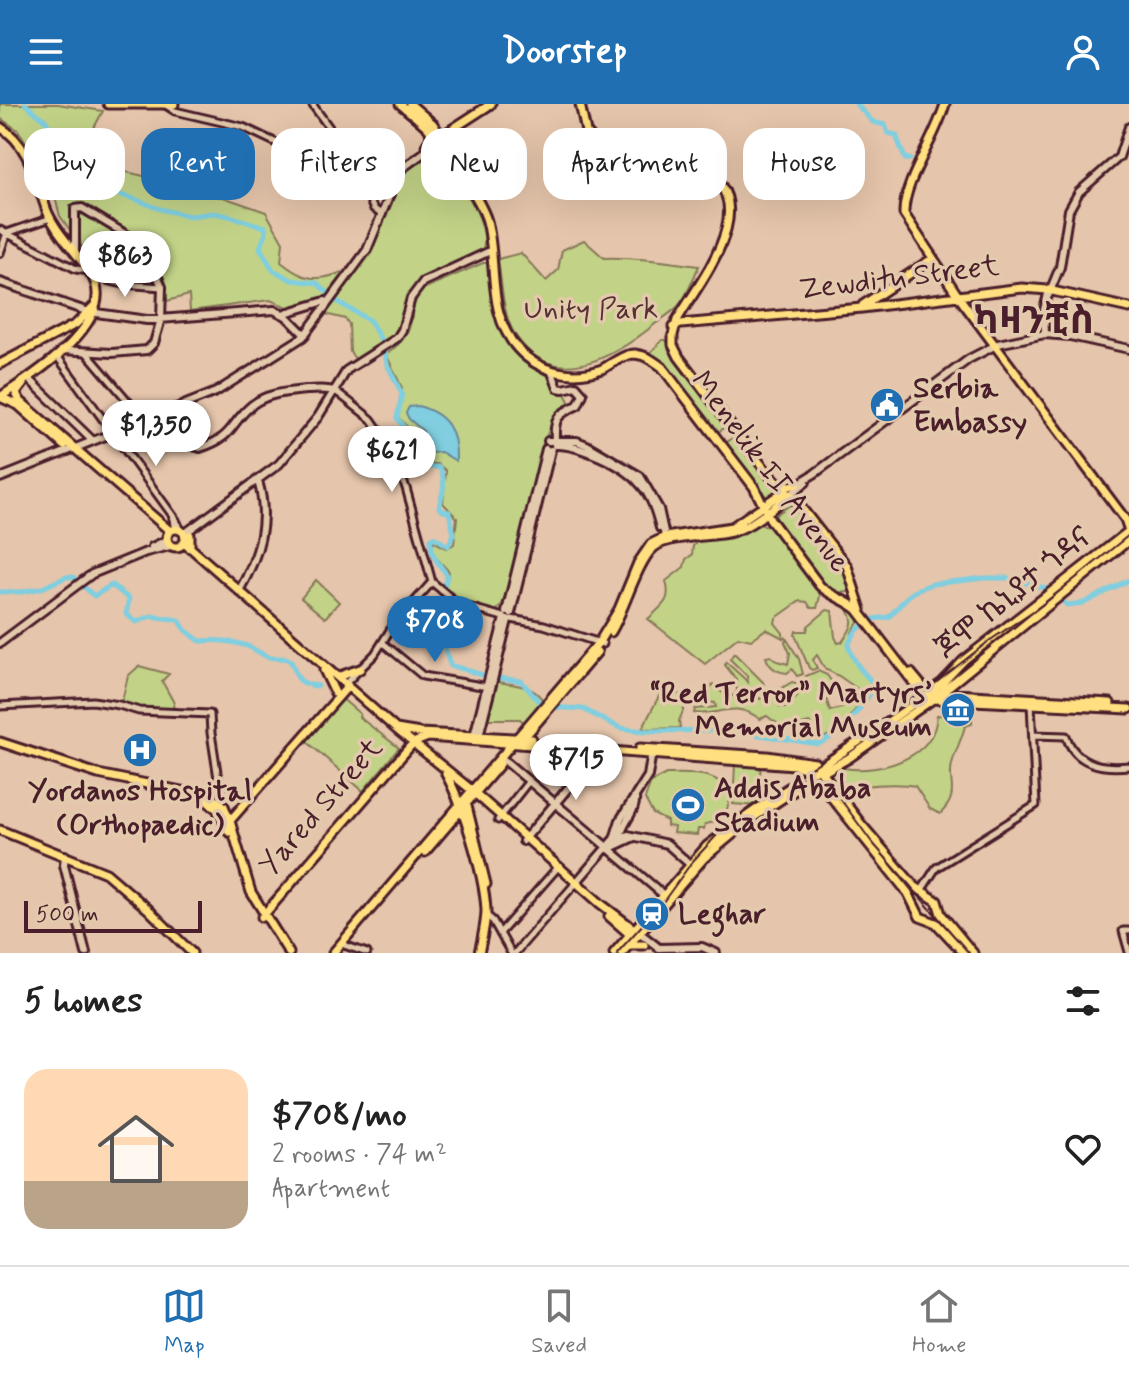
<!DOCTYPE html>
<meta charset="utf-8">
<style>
:root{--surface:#fff;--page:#f2f2f2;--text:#222;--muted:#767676;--line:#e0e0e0;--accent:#1f6fb2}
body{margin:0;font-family:Mynerve,"Noto Sans Ethiopic",sans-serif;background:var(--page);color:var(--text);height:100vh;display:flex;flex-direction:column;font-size:30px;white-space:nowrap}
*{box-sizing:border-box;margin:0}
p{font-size:26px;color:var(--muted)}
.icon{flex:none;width:44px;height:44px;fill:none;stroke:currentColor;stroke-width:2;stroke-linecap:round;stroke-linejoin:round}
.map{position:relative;height:849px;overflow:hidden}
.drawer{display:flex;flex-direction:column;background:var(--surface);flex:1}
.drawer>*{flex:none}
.banner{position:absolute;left:24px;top:24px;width:1082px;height:72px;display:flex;gap:16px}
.scale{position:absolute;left:24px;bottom:20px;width:178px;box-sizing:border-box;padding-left:8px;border:4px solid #4a1f2b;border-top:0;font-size:22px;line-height:28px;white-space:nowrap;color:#4a1f2b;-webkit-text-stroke:6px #e4caac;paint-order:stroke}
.price{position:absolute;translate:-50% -68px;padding:0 18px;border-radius:28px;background:#fff;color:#222;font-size:26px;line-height:52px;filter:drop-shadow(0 2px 4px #0008)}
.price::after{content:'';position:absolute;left:50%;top:48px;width:24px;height:18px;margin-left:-12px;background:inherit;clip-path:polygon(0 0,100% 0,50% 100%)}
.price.active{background:var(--accent);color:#fff}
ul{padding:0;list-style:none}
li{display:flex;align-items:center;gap:24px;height:200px;padding:0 24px}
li+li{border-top:2px solid var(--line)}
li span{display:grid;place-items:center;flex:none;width:224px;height:160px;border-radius:24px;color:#555}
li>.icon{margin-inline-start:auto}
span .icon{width:96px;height:96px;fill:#fffc;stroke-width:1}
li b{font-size:34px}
h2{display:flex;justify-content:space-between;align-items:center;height:96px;padding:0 24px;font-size:34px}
.tag{padding:0 28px;border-radius:24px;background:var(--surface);box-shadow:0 8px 32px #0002;font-size:28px;line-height:72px}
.tag.active{background:var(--accent);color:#fff}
header{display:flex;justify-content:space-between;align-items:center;height:104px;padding:0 24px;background:var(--accent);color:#fff;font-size:36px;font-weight:800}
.menu{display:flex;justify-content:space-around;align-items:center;height:112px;border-top:2px solid var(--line);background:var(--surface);font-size:22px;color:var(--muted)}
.menu a{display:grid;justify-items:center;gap:4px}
.menu .active{color:var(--accent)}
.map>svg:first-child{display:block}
</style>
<header><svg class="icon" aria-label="menu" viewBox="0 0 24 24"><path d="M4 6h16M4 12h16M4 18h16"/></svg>Doorstep<svg class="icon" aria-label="person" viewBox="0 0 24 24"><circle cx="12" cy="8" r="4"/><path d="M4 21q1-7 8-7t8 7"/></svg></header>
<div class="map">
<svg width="1129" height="849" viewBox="0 0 1129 849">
<rect width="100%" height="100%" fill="#e5c5ab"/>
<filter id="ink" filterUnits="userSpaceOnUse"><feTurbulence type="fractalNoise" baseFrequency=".0125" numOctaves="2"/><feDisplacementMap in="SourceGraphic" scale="16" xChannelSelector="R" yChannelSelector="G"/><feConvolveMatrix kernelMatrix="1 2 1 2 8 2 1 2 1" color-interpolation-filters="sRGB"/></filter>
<g filter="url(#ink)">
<path fill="#c2d287" stroke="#867859" stroke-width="2" d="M0,0H58L103,7L89,33L105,43L109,64L148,73L169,71L187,90L223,93L266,108L283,138L281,158C302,175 316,179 342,168L343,170L326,192L290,204L270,196L190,207L189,191L167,197L164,179L100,168L60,112L50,75L36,53L18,26L0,14Z
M433,46L440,50C455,73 496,122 481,150L419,176L406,196L397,229L387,238L356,256L350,248L349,220L345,215L325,210L373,141L399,74L406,62Z
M584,136L604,154C636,153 668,158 699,162C693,174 688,191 679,201C673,208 663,214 655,220C616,252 554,289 516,232C502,212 502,179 498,155L521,149L546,177L558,166L562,146Z
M483,159H487C494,211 495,248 550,270L554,284L565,290L571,301L557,308L543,340L506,489L502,501L496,507L461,498L445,484L449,468C441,457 429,452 433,437L447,444L454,440L457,414L443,399L446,367L438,360H421L416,354L413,330L398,313L402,284L386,250C424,225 403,208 423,185Z
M662,236H666L675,253L728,321L717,329L665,263L650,249Z
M736,331L778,386L768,395L725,340Z
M794,398L840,456L850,476L848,488L835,489L826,484L773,413Z
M753,419L768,422L792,448L818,484L820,492L817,504H811L807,498L800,497L776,514L775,519L783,529V534L766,525L751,536L738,533L705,560L648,515C662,501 672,498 666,477L684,463L686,455L692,451L693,442L700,435Z
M316,476L339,498L325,514L301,494Z
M853,505L861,514L852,528L849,547L874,582V587L869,593L839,572L825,565L817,551L813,556L817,564L812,566L809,564L795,531L796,527H807L808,522L827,506L832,507L835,533L838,539L842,538C848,529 857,519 849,508Z
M786,534L799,555L803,570L797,572L792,565L787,569C777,568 769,563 766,553L771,552L777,557L788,560L790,549L785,538Z
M734,549L763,578L764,582L756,586V591L760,595L765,593L768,586L773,589L792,578L799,580C792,594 787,591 777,599L780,603H788L806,581V572L818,567L827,571L837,586L830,587L826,593L830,607L841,604L851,593H857L861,599C849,613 837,632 818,635L814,633L810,619C787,624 787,628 767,612L760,615C732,595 719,613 694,609L695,605L716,603L715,599L700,597L699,595L713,580C719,588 723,590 733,592L737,588L736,575L725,561L726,558L748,578L747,572L730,555Z
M139,562L169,570L162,577L174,599L173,604H138L122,597L128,572Z
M498,578C516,581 534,581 544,598L525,620L520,615H488Z
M668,588L689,592L679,617L680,624L642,625L660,590Z
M340,593L360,610L359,613L399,644L363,687L304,635Z
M937,611L972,613V620L965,622C962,635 955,647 952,660C947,678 961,690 940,710L930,705L915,682C900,679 855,680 843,687L836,674L844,664C880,670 935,654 937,611Z
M735,661H761L757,702L733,700Z
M666,670C689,670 722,666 730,693C728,709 721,718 705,720L704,725H698L697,731L673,729L674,723L667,722V717L653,710L645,695L651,678Z"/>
<path fill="#80cedf" stroke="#6a8897" stroke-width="2" d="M418,302C447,310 457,326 456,357L441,348L430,349L425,346L423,327L409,315L406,309L409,303Z"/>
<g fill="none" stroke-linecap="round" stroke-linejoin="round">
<path stroke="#80cedf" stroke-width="5" d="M25,0L45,16L67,50L93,67L96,85L132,94L160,105L190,112L214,109L229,112L265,123L266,129L260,144L273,166L292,176L317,179L338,198L370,217L384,241L387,260L402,290L397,314L413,336L414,355L420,363H439C447,376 443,389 439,403L443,407L449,408L454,430L448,442L434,433L431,435C431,453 437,457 447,471C446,480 440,488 440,496C439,511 444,549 451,562C465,564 477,571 493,573
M856,0L873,18L885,21L888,29L896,31L905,55H910
M0,488H21L42,484L66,473H73L94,492L112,481L129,495L126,510L136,518L151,512L179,516L185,526L200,537C214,536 230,537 244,541C253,543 260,550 268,553C274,555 282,553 287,555C299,560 288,580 318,582
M498,574L521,577L541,600
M548,603L583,605L620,624L644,627L727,626L818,640C839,632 861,605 872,586L871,577C860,565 853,557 848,541L855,528L864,520L873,515L889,513L907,493L918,485L932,480L985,474H1007L1051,486L1067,501L1084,499L1129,476"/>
<g stroke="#4a1f2b" stroke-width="11">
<path id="tertiary" d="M164,0L175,7L243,23L281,41L346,47
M312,0L357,62L373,104L382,111
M0,126L76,165L89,167
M0,149L7,129L51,114
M93,173L123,180L162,183
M86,248L145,317
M57,252L176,416L181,427
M337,288L371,315L388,339L406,384L432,478L458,500L503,513
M173,415L175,425
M511,515L544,521L603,540
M383,539L423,572L488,583
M345,580L375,550L392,523L432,478
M0,602L93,597L119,601L139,607L210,610L211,629L222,700
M1033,631L1066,632C1075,660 1102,665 1129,662
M498,716L529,677
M921,787L936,764L1036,701L1031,600
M486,811L493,817L511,849
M1129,827H1123L1129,848
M500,829L558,763
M344,841L367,849
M515,849L574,781"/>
</g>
<g stroke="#4a1f2b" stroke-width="12">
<path id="secondary" d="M0,178L89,208L147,216L274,206L286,212L305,231
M1048,192L1060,163L1069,106L1079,88L1119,53L1129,23
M282,210L325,197
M1045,230L1044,206L1048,190
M62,246L112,249L147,246L154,239L161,215L162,183L147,146L137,137L82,104L75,105V147
M551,266L558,284L563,285L576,282L583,290L578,301C556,311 554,314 555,338
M28,274L93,337
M145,317L161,332L200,344C236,332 228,321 252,301C267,289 288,288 306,286C316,286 327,284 337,288
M548,337H577L587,341L640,372L659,405L666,437
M555,341C578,340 624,361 639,379C651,391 656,408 660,424
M0,374L216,288L303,233L367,146L400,66L440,37
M796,381L814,370L969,255L998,240L1045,230L1070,232L1129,245
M790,391L806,378
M184,430L279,360L318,313L347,266L397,234L402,226L411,194L423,178L490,147
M152,443L167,436
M239,487C259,452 270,417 258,377
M506,508L546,345
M511,509L551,346
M0,539L92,470L146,448L170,442
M474,632L504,514
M479,632L508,516
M504,656L666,793
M620,733C622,719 637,707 635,694
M614,735L620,716L648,672L652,648
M523,737L581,669L586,658L589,640
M608,745L634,733
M65,751L64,761L86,849
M574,781L613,736L628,731L667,740L694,764
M640,829L659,844
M658,844L702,843L716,849"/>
</g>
<g stroke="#4a1f2b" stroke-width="13">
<path id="primary" d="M108,0H174
M400,0C409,8 419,15 428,24C443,40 481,96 487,117C498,159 486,210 518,245C539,268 572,276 602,265C612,260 623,250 635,250C646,251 654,257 662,263L754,383L770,415L820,482C832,493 847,496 858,506L924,592L933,595L1129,605
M410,0L433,20L442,33
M580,0L586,28L596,40L696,63C769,94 700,177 677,216L673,231V241L679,253L747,343L772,374L796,397L847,462L861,506
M945,0C936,34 903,78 904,110L958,192L1125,415L1129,427
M0,23C30,40 36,78 47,107C57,131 79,150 92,172C119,218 32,272 0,293
M437,35L491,0
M426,42L431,34L430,27
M450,55L453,26
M863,201L932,155
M673,223L681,220L862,204L1022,184L1048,186L1129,204
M0,260L76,220L96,200
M23,280L16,289L20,297L170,427
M0,293L18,301L64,342
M780,379L790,382L797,380
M167 434a9 9 0 1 1 18 0a9 9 0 1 1-18 0Z
M184,438L396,625L469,684L601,800L638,828
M190,444V431
M611,528C624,507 637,459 653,444C669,430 711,434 732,428C753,422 773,403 790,391
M324,566L336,591
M911,569L926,587L939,589L1110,599
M337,573L360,565
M396,625L420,629L532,635
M522,636L597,548
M0,638L98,670L211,693L224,702L230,717L251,788L289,849
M640,644L767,652L815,659L861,720L914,782L937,797L941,810L973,849
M822,669L849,654L933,595L1129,436
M446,670C463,701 484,770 486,806C486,820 482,835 479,849
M203,694L217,705L229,728
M467,702L486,780
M228,719L348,582
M0,726L106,769L148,805L192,849
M425,748L500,660
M609,812L633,833
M262,813L413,639L428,633L794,661L809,665L908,789L920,813L936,819L964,849
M630,841H644
M333,849L599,538L619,505L638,459L651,440L665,433L732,423L786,386
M614,849L707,742L755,706L888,618L942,579L964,556L1129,427
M622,849L704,754L751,715L798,684"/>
</g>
<use href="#tertiary" stroke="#e4caac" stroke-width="5"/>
<use href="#secondary" stroke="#e4caac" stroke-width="6"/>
<use href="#primary" stroke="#ffdf80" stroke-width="7"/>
<path stroke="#4a1f2b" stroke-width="2" d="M801,674L817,671L828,678L871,737L969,849
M617,849L663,798L692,758L728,719L923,589L989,537L1045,499L1129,431"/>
</g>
</g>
<defs>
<g id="civic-disc" transform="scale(1.8)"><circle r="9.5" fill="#1f6fb2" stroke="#e4caac"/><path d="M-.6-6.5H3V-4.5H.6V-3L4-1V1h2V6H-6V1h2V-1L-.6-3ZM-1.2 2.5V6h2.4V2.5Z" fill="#fff"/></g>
<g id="museum-disc" transform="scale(1.8)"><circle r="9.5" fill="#1f6fb2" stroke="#e4caac"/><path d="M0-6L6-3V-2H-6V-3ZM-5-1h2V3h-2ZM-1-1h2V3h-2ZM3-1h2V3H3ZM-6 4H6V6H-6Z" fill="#fff"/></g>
<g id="hospital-disc" transform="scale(1.8)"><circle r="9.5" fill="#1f6fb2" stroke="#e4caac"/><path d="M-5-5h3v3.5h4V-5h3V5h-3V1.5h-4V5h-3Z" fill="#fff"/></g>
<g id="stadium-disc" transform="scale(1.8)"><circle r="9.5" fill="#1f6fb2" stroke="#e4caac"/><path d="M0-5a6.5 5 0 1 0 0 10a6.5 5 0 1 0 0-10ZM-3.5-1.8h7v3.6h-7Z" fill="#fff"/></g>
<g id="station-disc" transform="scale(1.8)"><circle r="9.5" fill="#1f6fb2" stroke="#e4caac"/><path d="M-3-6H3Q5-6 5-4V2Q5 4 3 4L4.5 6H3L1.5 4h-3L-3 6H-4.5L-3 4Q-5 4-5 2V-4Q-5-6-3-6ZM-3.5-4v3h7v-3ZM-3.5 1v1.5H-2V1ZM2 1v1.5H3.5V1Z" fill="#fff"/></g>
</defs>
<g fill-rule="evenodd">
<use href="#civic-disc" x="887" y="301"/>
<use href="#museum-disc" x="958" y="606"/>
<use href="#hospital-disc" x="140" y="646"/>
<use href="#stadium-disc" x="688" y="701"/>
<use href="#station-disc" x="652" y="810"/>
</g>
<g text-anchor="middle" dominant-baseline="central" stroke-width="7" stroke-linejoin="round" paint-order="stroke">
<g font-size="30" fill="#4a1f2b" stroke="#e4caac">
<text transform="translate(899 174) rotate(-7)">Zewditu Street</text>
<text transform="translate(770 368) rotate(53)">Menelik II Avenue</text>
<text transform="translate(1014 489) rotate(-39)">ጆሞ ኬኒያታ ጎዳና</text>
<text transform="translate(321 703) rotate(-49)">Yared Street</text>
</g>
<g font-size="30" fill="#563134" stroke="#e4caac">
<text x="591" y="205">Unity Park</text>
</g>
<g font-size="30" font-weight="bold" fill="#4a1f2b" stroke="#e4caac" text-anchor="start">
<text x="913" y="284">Serbia<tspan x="913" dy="34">Embassy</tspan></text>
<text x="932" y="589" text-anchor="end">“Red Terror” Martyrs’<tspan x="932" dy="34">Memorial Museum</tspan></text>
<text x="714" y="684">Addis Ababa<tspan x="714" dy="34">Stadium</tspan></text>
<text x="140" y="687" text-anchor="middle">Yordanos Hospital<tspan x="140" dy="34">(Orthopaedic)</tspan></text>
<text x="678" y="810">Leghar</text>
</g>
<g font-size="38" font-weight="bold" fill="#4a1f2b" stroke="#e4caac">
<text x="1034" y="218">ካዛንቺስ</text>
</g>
</g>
</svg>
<div class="scale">500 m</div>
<b class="price" style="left:125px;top:195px">$863</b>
<b class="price" style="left:156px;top:364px">$1,350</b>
<b class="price" style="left:392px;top:390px">$621</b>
<b class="price active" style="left:435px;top:560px">$708</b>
<b class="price" style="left:576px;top:698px">$715</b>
<div class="banner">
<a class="tag">Buy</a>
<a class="tag active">Rent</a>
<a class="tag">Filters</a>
<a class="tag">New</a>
<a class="tag">Apartment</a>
<a class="tag">House</a>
</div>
</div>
<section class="drawer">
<h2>5 homes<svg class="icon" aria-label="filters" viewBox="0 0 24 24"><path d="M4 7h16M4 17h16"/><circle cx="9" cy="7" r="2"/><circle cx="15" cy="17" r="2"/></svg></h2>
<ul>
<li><span style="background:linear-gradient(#ffd9b3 70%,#b9a48a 0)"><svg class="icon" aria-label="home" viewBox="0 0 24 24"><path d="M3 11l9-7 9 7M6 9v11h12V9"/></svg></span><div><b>$708/mo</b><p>2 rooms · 74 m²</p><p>Apartment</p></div><svg class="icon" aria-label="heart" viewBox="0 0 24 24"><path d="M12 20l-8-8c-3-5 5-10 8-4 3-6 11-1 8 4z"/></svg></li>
</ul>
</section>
<nav class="menu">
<a class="active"><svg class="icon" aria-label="map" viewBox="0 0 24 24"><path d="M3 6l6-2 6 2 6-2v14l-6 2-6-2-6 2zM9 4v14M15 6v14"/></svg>Map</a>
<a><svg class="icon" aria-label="saved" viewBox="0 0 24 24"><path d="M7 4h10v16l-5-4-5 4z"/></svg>Saved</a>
<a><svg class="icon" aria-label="home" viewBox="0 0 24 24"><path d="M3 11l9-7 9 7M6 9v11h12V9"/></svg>Home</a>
</nav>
